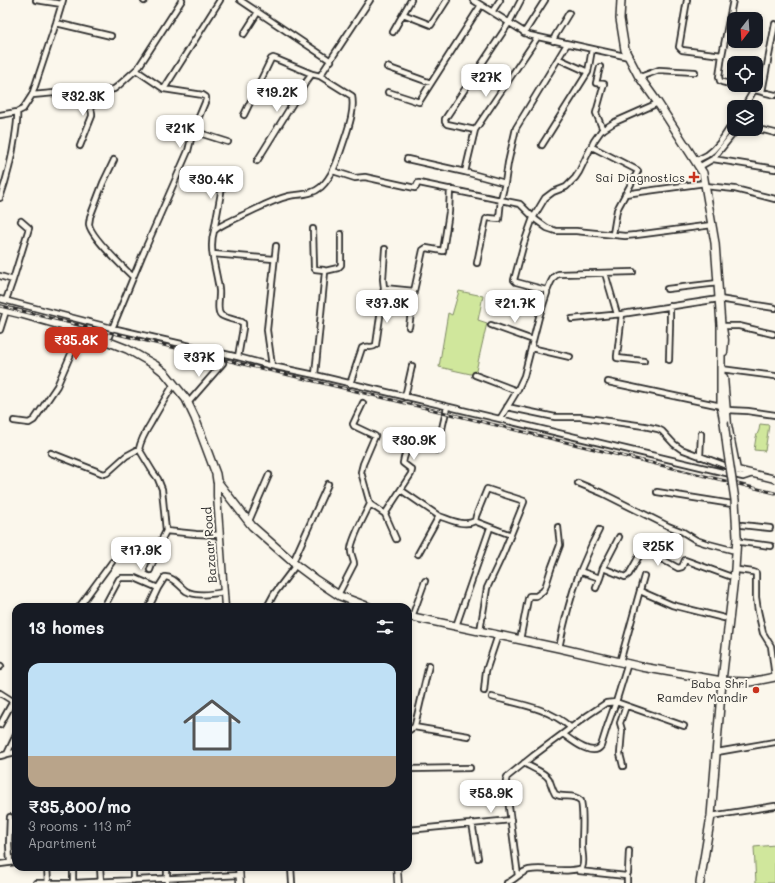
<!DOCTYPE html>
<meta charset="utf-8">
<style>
:root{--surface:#171b24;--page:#20242c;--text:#f1f3f6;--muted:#9ea1a6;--line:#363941;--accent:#c8321e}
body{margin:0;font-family:Mali,sans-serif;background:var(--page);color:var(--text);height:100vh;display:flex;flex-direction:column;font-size:15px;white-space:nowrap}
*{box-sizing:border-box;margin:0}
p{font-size:13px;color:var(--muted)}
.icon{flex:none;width:22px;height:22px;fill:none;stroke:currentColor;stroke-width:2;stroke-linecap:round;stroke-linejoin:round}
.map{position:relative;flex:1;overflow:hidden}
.details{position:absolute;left:12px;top:603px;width:400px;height:268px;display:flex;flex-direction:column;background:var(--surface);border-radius:12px;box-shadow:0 2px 6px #0003}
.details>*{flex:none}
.needle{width:26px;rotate:197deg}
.fabs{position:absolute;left:727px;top:12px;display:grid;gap:8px}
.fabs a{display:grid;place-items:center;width:36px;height:36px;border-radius:8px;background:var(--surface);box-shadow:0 2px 6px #0003;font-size:20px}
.price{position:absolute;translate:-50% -34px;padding:0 9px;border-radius:8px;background:#fff;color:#222;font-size:13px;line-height:26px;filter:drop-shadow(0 1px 2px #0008)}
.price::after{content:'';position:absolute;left:50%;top:24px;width:12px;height:9px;margin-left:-6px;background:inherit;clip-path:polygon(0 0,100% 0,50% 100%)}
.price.active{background:var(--accent);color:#fff}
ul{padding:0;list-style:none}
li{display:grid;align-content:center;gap:8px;height:212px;padding:0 16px}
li+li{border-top:1px solid var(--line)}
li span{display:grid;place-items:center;height:124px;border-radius:12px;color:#555}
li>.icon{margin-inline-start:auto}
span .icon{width:72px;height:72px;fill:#fffc;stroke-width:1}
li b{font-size:17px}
h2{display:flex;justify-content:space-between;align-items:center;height:48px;padding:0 16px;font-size:17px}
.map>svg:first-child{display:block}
</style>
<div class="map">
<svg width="775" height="883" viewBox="0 0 775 883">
<rect width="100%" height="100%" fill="#fbf7ec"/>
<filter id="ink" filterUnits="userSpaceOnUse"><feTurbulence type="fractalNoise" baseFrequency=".025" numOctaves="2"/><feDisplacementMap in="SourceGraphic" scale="8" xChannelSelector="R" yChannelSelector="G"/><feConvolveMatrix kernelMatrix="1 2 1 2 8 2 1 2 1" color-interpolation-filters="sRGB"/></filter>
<g filter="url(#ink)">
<path fill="#d0e79c" stroke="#7e8964" d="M459,291L483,296L478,320L487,323L475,375L439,367L448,313L452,315Z
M760,424L769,425L765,451L754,450L756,437L759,430Z
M775,845V883H756L754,847Z"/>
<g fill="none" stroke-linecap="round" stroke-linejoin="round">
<g stroke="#2b2b2b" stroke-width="8">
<path id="minor" d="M36,0L62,4
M240,0L331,61
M370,0L320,76L352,96C355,111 348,129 343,144C338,159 333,176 321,187C312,195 300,194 289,196C272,200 257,209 241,216C232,221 221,224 214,231C208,250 217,271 219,290C220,296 216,311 221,315C225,318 236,320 242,322L243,323V328L238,357L272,366L315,375L743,477L752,474
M473,0L529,35L629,57
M687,0L679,47L682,50L722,55
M733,0L722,55L719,77L720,81L722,82L775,95
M144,1L145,0
M492,12L500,0
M403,14L431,25L447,0
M56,23L111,36
M393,32L411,0
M524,33L545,0
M244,34L258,12
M553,41L555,36L569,13
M559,59L588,72
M387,67L431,83
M600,67L596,83L604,84L596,113L603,130
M136,70L164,89
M640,77L659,70L695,72
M388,92L419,102L481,5
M762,92L775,24
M32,95L66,92L102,91L114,89L118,86L138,68L182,0
M744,107L754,90
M0,115L17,112L23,109L32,95L56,23L63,0
M244,115L271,59L273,58L276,59L312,74L320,76
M475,130L447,124L445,122V119L509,23L521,0
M193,131L228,142
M542,145L588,72L592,49
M80,146L92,116V113L91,109L94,91
M592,147L637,170L638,171L619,206L617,210L613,234
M407,159L465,172L505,183L508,163L516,128L567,44
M713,159L775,169
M114,160L103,183L90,217C90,218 89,223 89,224C90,236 124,268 133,277
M257,161L306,82L312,74
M695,161C699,159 703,157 707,155C719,147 726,133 734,121
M699,167L713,159L733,134C742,125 764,130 775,133
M333,171L355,178L365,177L415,188L416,187L418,183H419L520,204L536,220L547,228L556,231H576L625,236L636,235L712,225
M465,172L475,130L537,38
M705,186L735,189L775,199
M625,194L705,183
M0,198C7,178 12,158 15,137C16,129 18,120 17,112
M313,229L314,267L315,269L324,270L325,272L315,375
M214,231L222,187L225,174
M213,254L274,259
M477,263L486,219L488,218L499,219L501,199L505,183
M325,271L338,268L341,265V234
M605,273L617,314
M0,276L13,280
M384,288L414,291
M667,289L718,283
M547,291C550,285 552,275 559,274L633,272
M0,299L112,328L238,357
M6,300L12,283L29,228L21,221
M622,314L617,356V358L644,361
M572,319L622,314L719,299L775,308
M491,325L533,340
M723,326H739L773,334
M409,327L414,291L423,250L426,248L443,251L449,212L450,189
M0,330L6,311
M107,341L142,256L188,151L193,131L206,100V97L203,95L164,89L167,84L220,0
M531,348L570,357
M669,360L670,325V306
M272,366L267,330L276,246
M721,369L775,376
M475,375L517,391
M608,382L721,406
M350,384L362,348C366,345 372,349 376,345L384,288L383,279L385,249
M405,397L412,366
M188,403L223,363
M507,407L555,417H580L644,426L658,429L662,431L674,444L681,449L732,468
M727,410L748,411L775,415
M500,419L517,391L524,376L539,317L547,293V291L546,290L516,282L514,280L524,243L533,218L545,198L553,192L566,187L575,178L579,172L594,141L601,131L615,122L658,103
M14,421L29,423L34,420L57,386L81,331
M139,449C141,439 146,431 151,423C158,410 166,397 174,384
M437,450L447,407
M51,453L104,474L107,473L126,456L139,449L153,472L158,479L162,489L166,531L160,543L150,570
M700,457L701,434
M578,483L602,493L668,526L683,532L696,540L705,543L732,550
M401,490L439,516
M657,492L732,504
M370,504L385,514L411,474L412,470L403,463L404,458L409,442
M385,514L396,539
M249,521L269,475
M742,525L770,528
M166,531L196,534L220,535
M741,542L771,546
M418,554L439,516C451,520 464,527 475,521
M293,562L328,484
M603,568L625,577L629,574L642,551L645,550L678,568L682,567L685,560L729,576
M738,570L753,572L756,573V597L758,611L763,633L771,646L775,677
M579,574L592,544L599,530
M596,588L600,578
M640,591L672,605L724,618
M338,595L354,564C354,559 350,554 351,549C352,538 365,515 370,504L361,472L363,464L375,436L354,426L353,424L363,403
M79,607L112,562
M104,607L119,579L121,578H135L158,588
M149,607L158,588L165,577C174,577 179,586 186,591C197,597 212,594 224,592
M267,607L274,594L296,565
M412,617L425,581
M456,626L490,528
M480,631L487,588L503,554L524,502V501L487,489L476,516L475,521L477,522L511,535
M520,640L528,599L529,596H536L543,591L545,588L551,569L560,545L558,527
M559,648C564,623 570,598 579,574L582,572L600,578L603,568L619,537
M620,662L644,576
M628,663L616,702L684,726
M0,667L1,666
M484,691L486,671L498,635
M0,693L11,700L12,703L0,725
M492,697C519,704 549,708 570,727
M414,727L468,736
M408,731L414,727L415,725L429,665
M717,752L775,742
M7,754L16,752
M0,756L4,755L7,754L16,735
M623,766L620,754L622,730L620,723L626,706
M408,769L470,768
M711,816L775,806
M10,817L9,844L10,862
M472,823L478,858
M408,830L511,820
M0,864L16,862
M47,867L48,883
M73,867V883
M100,867L101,883
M133,867V881
M167,867V883
M291,867L292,883
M579,871L626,876L628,873L629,851
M518,876L506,784V780L507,777L533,756L588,715L606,703L616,702L608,724L601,746C593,758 571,740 563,734
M36,883H73L240,875
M507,883C515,880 520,872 529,870C546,867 565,874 582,868C585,861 582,854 582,846C582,831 584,815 581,801C574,793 563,799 555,794C552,789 551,784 549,779C545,772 531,768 524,763
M627,883V875"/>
</g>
<g stroke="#2b2b2b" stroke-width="9">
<path id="tertiary" d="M723,328L725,340L724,352
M724,377L728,425L737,470L775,479
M217,481V496L225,607
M239,867L240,883
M397,867L398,883"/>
</g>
<g stroke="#2b2b2b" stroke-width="10">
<path id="secondary" d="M621,0L620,19L625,50L638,75L658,103L703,173L715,243L721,325V406L724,422
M0,309L21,314L81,331L127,349L155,365L165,373L186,399L195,418L216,474L217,481L252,526L296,565L316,580L340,596L369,607
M408,616L559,648L642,667L722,681L750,682L775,677
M700,883L711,816L722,681L735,569L737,537"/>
</g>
<use href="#minor" stroke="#fbf7ec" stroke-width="4.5"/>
<use href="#tertiary" stroke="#fbf7ec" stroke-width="6"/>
<use href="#secondary" stroke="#fbf7ec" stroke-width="7"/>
<g stroke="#2b2b2b" stroke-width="3">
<path id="rail" d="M0,306L368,394L775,493"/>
</g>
<use href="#rail" stroke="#fbf7ec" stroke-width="1.5" stroke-dasharray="4.5" stroke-linecap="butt"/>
<g stroke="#2b2b2b" stroke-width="10" stroke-linecap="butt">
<path id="secondary-bridge" d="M724,422L727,447L735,500L737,537"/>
</g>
<use href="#secondary-bridge" stroke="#fbf7ec" stroke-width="7"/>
</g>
</g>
<g fill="#c8321e" stroke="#fbf7ec" stroke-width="1.5">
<path d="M692 171h4v4h4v4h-4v4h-4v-4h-4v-4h4z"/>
<circle cx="756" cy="690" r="4"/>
</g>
<g text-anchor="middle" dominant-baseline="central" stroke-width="4" stroke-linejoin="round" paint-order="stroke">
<g font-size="12" fill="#2b2b2b" stroke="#fbf7ec" text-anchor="end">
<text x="685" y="177">Sai Diagnostics</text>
<text x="748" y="683">Baba Shri<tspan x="748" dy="14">Ramdev Mandir</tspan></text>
</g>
<g font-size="12" fill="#2b2b2b" stroke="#fbf7ec">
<text transform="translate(209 545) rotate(-94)">Bazaar Road</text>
</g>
</g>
</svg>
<div class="fabs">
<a><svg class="needle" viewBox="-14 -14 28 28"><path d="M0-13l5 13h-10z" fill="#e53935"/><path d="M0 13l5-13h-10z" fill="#9ea1a6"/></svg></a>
<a><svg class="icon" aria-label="locate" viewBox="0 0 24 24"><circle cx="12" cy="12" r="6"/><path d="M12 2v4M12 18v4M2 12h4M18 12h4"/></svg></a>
<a><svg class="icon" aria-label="layers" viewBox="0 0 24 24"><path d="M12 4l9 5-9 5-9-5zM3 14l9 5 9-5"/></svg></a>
</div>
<b class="price" style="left:486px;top:98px">₹27K</b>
<b class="price" style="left:277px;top:113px">₹19.2K</b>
<b class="price" style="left:83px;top:117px">₹32.3K</b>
<b class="price" style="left:180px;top:149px">₹21K</b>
<b class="price" style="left:211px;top:200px">₹30.4K</b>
<b class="price" style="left:387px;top:324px">₹37.3K</b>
<b class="price" style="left:515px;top:324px">₹21.7K</b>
<b class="price active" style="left:76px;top:361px">₹35.8K</b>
<b class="price" style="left:199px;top:378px">₹37K</b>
<b class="price" style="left:414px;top:461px">₹30.9K</b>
<b class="price" style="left:658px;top:567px">₹25K</b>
<b class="price" style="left:141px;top:571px">₹17.9K</b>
<b class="price" style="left:491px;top:814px">₹58.9K</b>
<section class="details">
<h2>13 homes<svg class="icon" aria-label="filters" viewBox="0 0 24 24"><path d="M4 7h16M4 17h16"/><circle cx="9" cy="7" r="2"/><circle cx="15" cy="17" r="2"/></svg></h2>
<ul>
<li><span style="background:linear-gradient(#bfe0f5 75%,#b9a48a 0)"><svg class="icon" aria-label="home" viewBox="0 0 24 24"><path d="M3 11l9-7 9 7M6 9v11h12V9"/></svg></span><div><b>₹35,800/mo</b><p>3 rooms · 113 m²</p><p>Apartment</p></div></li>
</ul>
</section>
</div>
